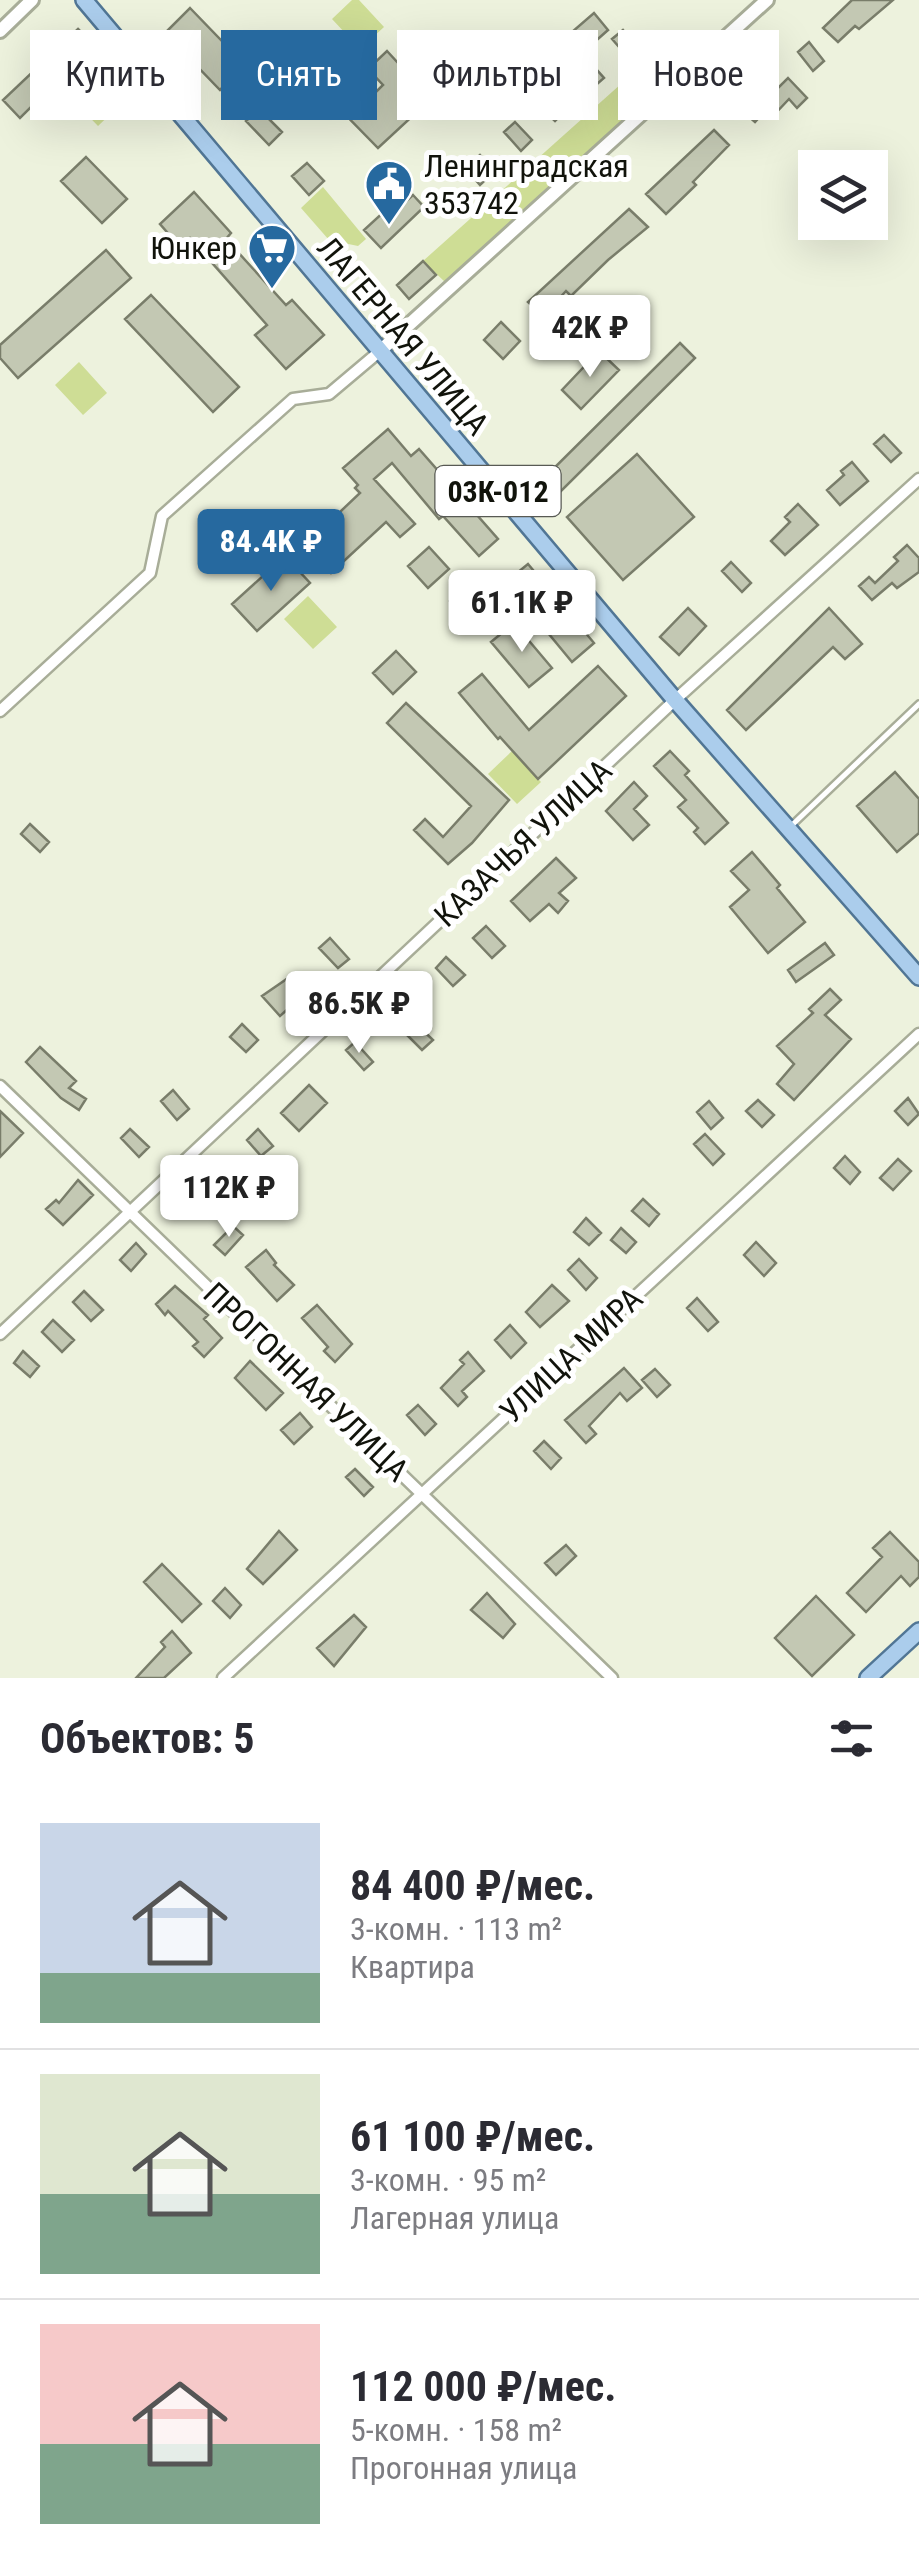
<!DOCTYPE html>
<html lang="ru">
<meta charset="utf-8">
<style>
:root{--surface:#fff;--page:#f7f7f7;--text:#2b2b33;--muted:#7c7c81;--line:#e1e1e2;--accent:#26699f}
body{margin:0;font-family:"Roboto Condensed",sans-serif;background:var(--page);color:var(--text);height:100vh;display:flex;flex-direction:column;font-size:38px;white-space:nowrap}
*{box-sizing:border-box;margin:0}
p{font-size:32px;color:var(--muted)}
.icon{flex:none;width:55px;height:55px;fill:none;stroke:currentColor;stroke-width:2;stroke-linecap:round;stroke-linejoin:round}
.map{position:relative;height:1678px;overflow:hidden}
.panel{display:flex;flex-direction:column;background:var(--surface);flex:1}
.panel>*{flex:none}
.banner{position:absolute;left:30px;top:30px;width:860px;height:90px;display:flex;gap:20px}
.fabs{position:absolute;left:798px;top:150px;display:grid;gap:20px}
.fabs a{display:grid;place-items:center;width:90px;height:90px;border-radius:0px;background:var(--surface);box-shadow:0 10px 40px #0002;font-size:50px}
.price{position:absolute;translate:-50% -85px;padding:0 22px;border-radius:10px;background:#fff;color:#222;font-size:32px;line-height:65px;filter:drop-shadow(0 2px 5px #0008)}
.price::after{content:'';position:absolute;left:50%;top:60px;width:30px;height:22px;margin-left:-15px;background:inherit;clip-path:polygon(0 0,100% 0,50% 100%)}
.price.current{background:var(--accent);color:#fff}
ul{padding:0;list-style:none}
li{display:flex;align-items:center;gap:30px;height:250px;padding:0 40px}
li+li{border-top:2px solid var(--line)}
li span{display:grid;place-items:center;flex:none;width:280px;height:200px;border-radius:0px;color:#555}
li>.icon{margin-inline-start:auto}
span .icon{width:120px;height:120px;fill:#fffc;stroke-width:1}
li b{font-size:42px}
h2{display:flex;justify-content:space-between;align-items:center;height:120px;padding:0 40px;font-size:42px}
.chip{padding:0 35px;border-radius:0px;background:var(--surface);box-shadow:0 10px 40px #0002;font-size:35px;line-height:90px}
.chip.current{background:var(--accent);color:#fff}
.map>svg:first-child{display:block}
</style>
<div class="map">
<svg width="919" height="1678" viewBox="0 0 919 1678">
<rect width="100%" height="100%" fill="#edf2dd"/>
<path fill="#cedd95" d="M352,0H359L384,27L360,49L332,19Z
M93,73L122,103L98,126L69,96Z
M631,75L650,95L445,282L423,261Z
M323,187L366,239L358,246L329,240L301,208Z
M79,362L107,393L83,415L55,385Z
M308,596L337,627L313,649L284,619Z
M512,751L541,782L517,804L488,774Z"/>
<path fill="#c3c8b3" stroke="#797d6a" stroke-width="2.5" d="M852,0H893L859,29L855,26L838,42L823,28Z
M190,8L245,65L220,90L165,33Z
M594,13L608,30L582,53L604,78L589,91L550,51Z
M78,29L101,52L49,104L42,96L20,118L3,100Z
M623,30L638,47L627,56L612,39Z
M809,42L824,61L813,71L798,52Z
M387,51L431,99L378,148L332,101L351,84L367,101L383,85L368,69Z
M788,78L807,98L797,108L789,99L772,117L766,110L755,122L739,108L762,85L771,95Z
M553,88L571,105L555,121L537,104Z
M259,109L282,132L269,145L246,121Z
M515,122L532,140L521,151L504,132Z
M714,130L729,145L693,182L696,185L666,214L646,194Z
M480,155L495,171L480,185L465,168Z
M86,157L127,199L102,223L61,181Z
M307,163L324,181L309,195L292,176Z
M194,192L231,233L226,239L286,305L292,300L324,335L286,369L255,335L267,325L190,238L180,247L160,224Z
M413,195L424,207L381,248L364,230L399,198L404,203Z
M629,209L648,227L608,260L571,296L566,291L543,316L528,302Z
M106,250L131,278L18,378L0,358V345Z
M423,261L436,275L409,299L397,285Z
M151,295L239,387L213,412L125,319Z
M501,322L520,341L503,359L484,340Z
M680,343L695,358L552,500L537,485Z
M599,351L619,370L581,409L562,390Z
M388,429L411,456L419,449L498,539L479,556L443,516L439,519L392,463L374,479L415,524L400,537L386,522L331,573L305,545L360,493L355,488L358,485L343,468Z
M884,435L901,453L891,462L874,444Z
M637,454L694,517L623,580L567,517Z
M852,462L868,481L840,505L827,490L844,475L841,471Z
M798,504L818,525L785,555L771,541L790,522L785,517Z
M907,545L919,558V572L897,588L892,583L872,600L859,586L869,577L875,583L898,561L894,557Z
M429,547L449,569L428,588L408,566Z
M285,556L310,583L257,631L232,604Z
M731,562L751,583L742,592L722,571Z
M528,564L594,643L572,662L506,582Z
M473,580L484,592L461,613L450,601Z
M688,608L706,626L679,655L660,637Z
M829,608L862,644L845,659L833,647L746,730L727,710Z
M514,623L552,668L529,687L491,642Z
M396,651L416,672L393,694L373,673Z
M598,666L626,696L538,779L500,737L498,739L459,693L482,674L529,730Z
M406,703L509,800L472,843L448,864L414,830L425,819L443,837L471,806L387,723Z
M670,751L689,771L685,775L728,823L705,844L694,832L698,828L678,807L686,800L654,766Z
M895,772L919,799V833L897,852L857,806Z
M634,782L647,796L634,809L649,825L633,840L606,811Z
M30,824L49,842L40,852L21,834Z
M752,852L780,885L777,888L805,922L768,953L730,907L749,890L731,871Z
M556,858L576,878L559,893L568,901L558,913L549,904L530,921L511,901Z
M486,926L505,946L492,958L473,938Z
M330,938L349,959L338,968L319,948Z
M825,943L834,955L796,982L788,970Z
M446,957L465,975L453,986L436,968Z
M294,974L308,991L280,1016L262,996Z
M830,989L841,1000L825,1015L851,1039L794,1100L777,1084L794,1064L777,1046L813,1013L809,1009Z
M408,1016L433,1040L422,1050L398,1026Z
M242,1024L258,1040L246,1052L230,1037Z
M355,1042L373,1062L364,1070L346,1050Z
M40,1047L76,1081L69,1088L86,1099L79,1110L61,1098L26,1062Z
M309,1085L327,1103L299,1131L281,1113Z
M173,1090L189,1109L177,1120L161,1101Z
M908,1098L919,1114L908,1125L895,1111Z
M758,1100L774,1115L762,1127L746,1111Z
M709,1101L723,1118L711,1129L697,1112Z
M0,1111L23,1133L0,1157Z
M130,1129L149,1147L139,1157L121,1138Z
M258,1129L273,1146L261,1156L247,1140Z
M705,1134L724,1154L713,1165L694,1144Z
M845,1156L860,1172L850,1184L834,1168Z
M898,1159L911,1171L893,1190L880,1178Z
M78,1180L93,1195L63,1225L46,1209L56,1200L59,1203Z
M643,1199L659,1214L649,1226L632,1211Z
M586,1218L601,1233L589,1245L574,1232Z
M233,1226L243,1235L225,1255L214,1245Z
M621,1228L636,1242L626,1253L611,1240Z
M756,1242L776,1263L764,1276L744,1255Z
M136,1243L146,1254L131,1271L120,1260Z
M266,1250L276,1263L274,1265L294,1285L277,1301L246,1267Z
M579,1259L597,1278L586,1290L568,1270Z
M552,1285L569,1301L540,1327L526,1312Z
M175,1286L208,1315L204,1319L222,1338L204,1357L193,1346L198,1342L168,1311L165,1315L156,1304Z
M84,1291L103,1310L91,1321L73,1302Z
M697,1298L718,1322L708,1331L687,1308Z
M317,1305L352,1344L335,1362L324,1351L328,1347L302,1318Z
M53,1320L74,1340L62,1352L42,1332Z
M510,1325L526,1343L511,1358L495,1340Z
M23,1351L39,1366L30,1377L14,1363Z
M468,1352L484,1371L462,1391L467,1397L458,1406L441,1388L464,1364L460,1360Z
M250,1361L283,1393L266,1410L235,1378Z
M624,1368L642,1388L627,1401L620,1393L589,1426L596,1434L586,1443L565,1420Z
M655,1369L670,1385L657,1397L642,1380Z
M418,1405L436,1424L425,1435L407,1415Z
M300,1413L312,1427L294,1444L281,1430Z
M544,1441L561,1458L551,1469L534,1451Z
M355,1469L373,1487L364,1496L346,1477Z
M279,1531L297,1550L263,1584L247,1569Z
M890,1532L919,1562V1577L910,1586L901,1576L866,1612L847,1593L882,1557L873,1548Z
M566,1545L576,1556L556,1575L545,1563Z
M162,1564L201,1604L182,1622L144,1582Z
M225,1588L241,1605L230,1618L213,1601Z
M487,1593L515,1624L503,1638L471,1610Z
M816,1596L854,1635L812,1676L775,1638Z
M354,1615L366,1627L334,1666L317,1648Z
M172,1631L191,1653L164,1678H136L165,1647L161,1642Z"/>
<g fill="none" stroke-linecap="round" stroke-linejoin="round">
<g stroke="#a8ad98" stroke-width="10">
<path id="service" d="M790,827L919,704"/>
</g>
<g stroke="#a8ad98" stroke-width="15">
<path id="minor" d="M0,711L150,573L162,516L293,399L329,394L380,351
M0,1086L612,1678
M0,1334L675,700L919,479
M223,1678L919,1034"/>
</g>
<g stroke="#a8ad98" stroke-width="18">
<path id="tertiary" d="M0,31L32,0
M380,351L767,0"/>
</g>
<g stroke="#517695" stroke-width="20">
<path id="primary" d="M84,0L675,700L919,977
M868,1678L919,1631"/>
</g>
<use href="#service" stroke="#fff" stroke-width="5"/>
<use href="#minor" stroke="#fff" stroke-width="10"/>
<use href="#tertiary" stroke="#fff" stroke-width="12"/>
<use href="#primary" stroke="#abcdec" stroke-width="15"/>
</g>
<defs>
<g id="civic-pin" transform="scale(2.5)"><path d="M0 17L-7.5 6A9.5 9.5 0 1 1 7.5 6Z" fill="#26699f" stroke="#fff"/><path d="M-.6-6.5H3V-4.5H.6V-3L4-1V1h2V6H-6V1h2V-1L-.6-3ZM-1.2 2.5V6h2.4V2.5Z" fill="#fff"/></g>
<g id="supermarket-pin" transform="scale(2.5)"><path d="M0 17L-7.5 6A9.5 9.5 0 1 1 7.5 6Z" fill="#26699f" stroke="#fff"/><path d="M-6-5.5h2.5l.6 2H6L4.5 2H-2.5L-4.4-4H-6ZM-1.5 3.2a1.3 1.3 0 1 0 .1 0ZM3 3.2a1.3 1.3 0 1 0 .1 0Z" fill="#fff"/></g>
</defs>
<g fill-rule="evenodd">
<use href="#civic-pin" x="389" y="184"/>
<use href="#supermarket-pin" x="272" y="248"/>
</g>
<g text-anchor="middle" dominant-baseline="central" stroke-width="10" stroke-linejoin="round" paint-order="stroke">
<rect fill="#fff" stroke="#585a54" stroke-width="2.5" x="435.5" y="466" width="125" height="50" rx="8"/>
<g font-size="30" font-weight="bold" fill="#11130b">
<text x="498" y="491">03К-012</text>
</g>
<g font-size="32" fill="#11130b" stroke="#fff" text-anchor="start">
<text x="424" y="166">Ленинградская<tspan x="424" dy="37">353742</tspan></text>
<text x="237" y="248" text-anchor="end">Юнкер</text>
</g>
<g font-size="32" fill="#11130b" stroke="#fff">
<text transform="translate(403 336) rotate(50)">ЛАГЕРНАЯ УЛИЦА</text>
<text transform="translate(523 843) rotate(-43)">КАЗАЧЬЯ УЛИЦА</text>
<text transform="translate(571 1355) rotate(-43)">УЛИЦА МИРА</text>
<text transform="translate(306 1382) rotate(44)">ПРОГОННАЯ УЛИЦА</text>
</g>
</g>
</svg>
<div class="fabs">
<a><svg class="icon" aria-label="layers" viewBox="0 0 24 24"><path d="M12 4l9 5-9 5-9-5zM3 14l9 5 9-5"/></svg></a>
</div>
<b class="price" style="left:590px;top:380px">42K ₽</b>
<b class="price current" style="left:271px;top:594px">84.4K ₽</b>
<b class="price" style="left:522px;top:655px">61.1K ₽</b>
<b class="price" style="left:359px;top:1056px">86.5K ₽</b>
<b class="price" style="left:229px;top:1240px">112K ₽</b>
<div class="banner">
<a class="chip">Купить</a>
<a class="chip current">Снять</a>
<a class="chip">Фильтры</a>
<a class="chip">Новое</a>
</div>
</div>
<section class="panel">
<h2>Объектов: 5<svg class="icon" aria-label="filters" viewBox="0 0 24 24"><path d="M4 7h16M4 17h16"/><circle cx="9" cy="7" r="2"/><circle cx="15" cy="17" r="2"/></svg></h2>
<ul>
<li><span style="background:linear-gradient(#c9d6e8 75%,#7fa58c 0)"><svg class="icon" aria-label="home" viewBox="0 0 24 24"><path d="M3 11l9-7 9 7M6 9v11h12V9"/></svg></span><div><b>84 400 ₽/мес.</b><p>3-комн. · 113 m²</p><p>Квартира</p></div></li>
<li><span style="background:linear-gradient(#dfe7d0 60%,#7fa58c 0)"><svg class="icon" aria-label="home" viewBox="0 0 24 24"><path d="M3 11l9-7 9 7M6 9v11h12V9"/></svg></span><div><b>61 100 ₽/мес.</b><p>3-комн. · 95 m²</p><p>Лагерная улица</p></div></li>
<li><span style="background:linear-gradient(#f6c9c9 60%,#7fa58c 0)"><svg class="icon" aria-label="home" viewBox="0 0 24 24"><path d="M3 11l9-7 9 7M6 9v11h12V9"/></svg></span><div><b>112 000 ₽/мес.</b><p>5-комн. · 158 m²</p><p>Прогонная улица</p></div></li>
</ul>
</section>
